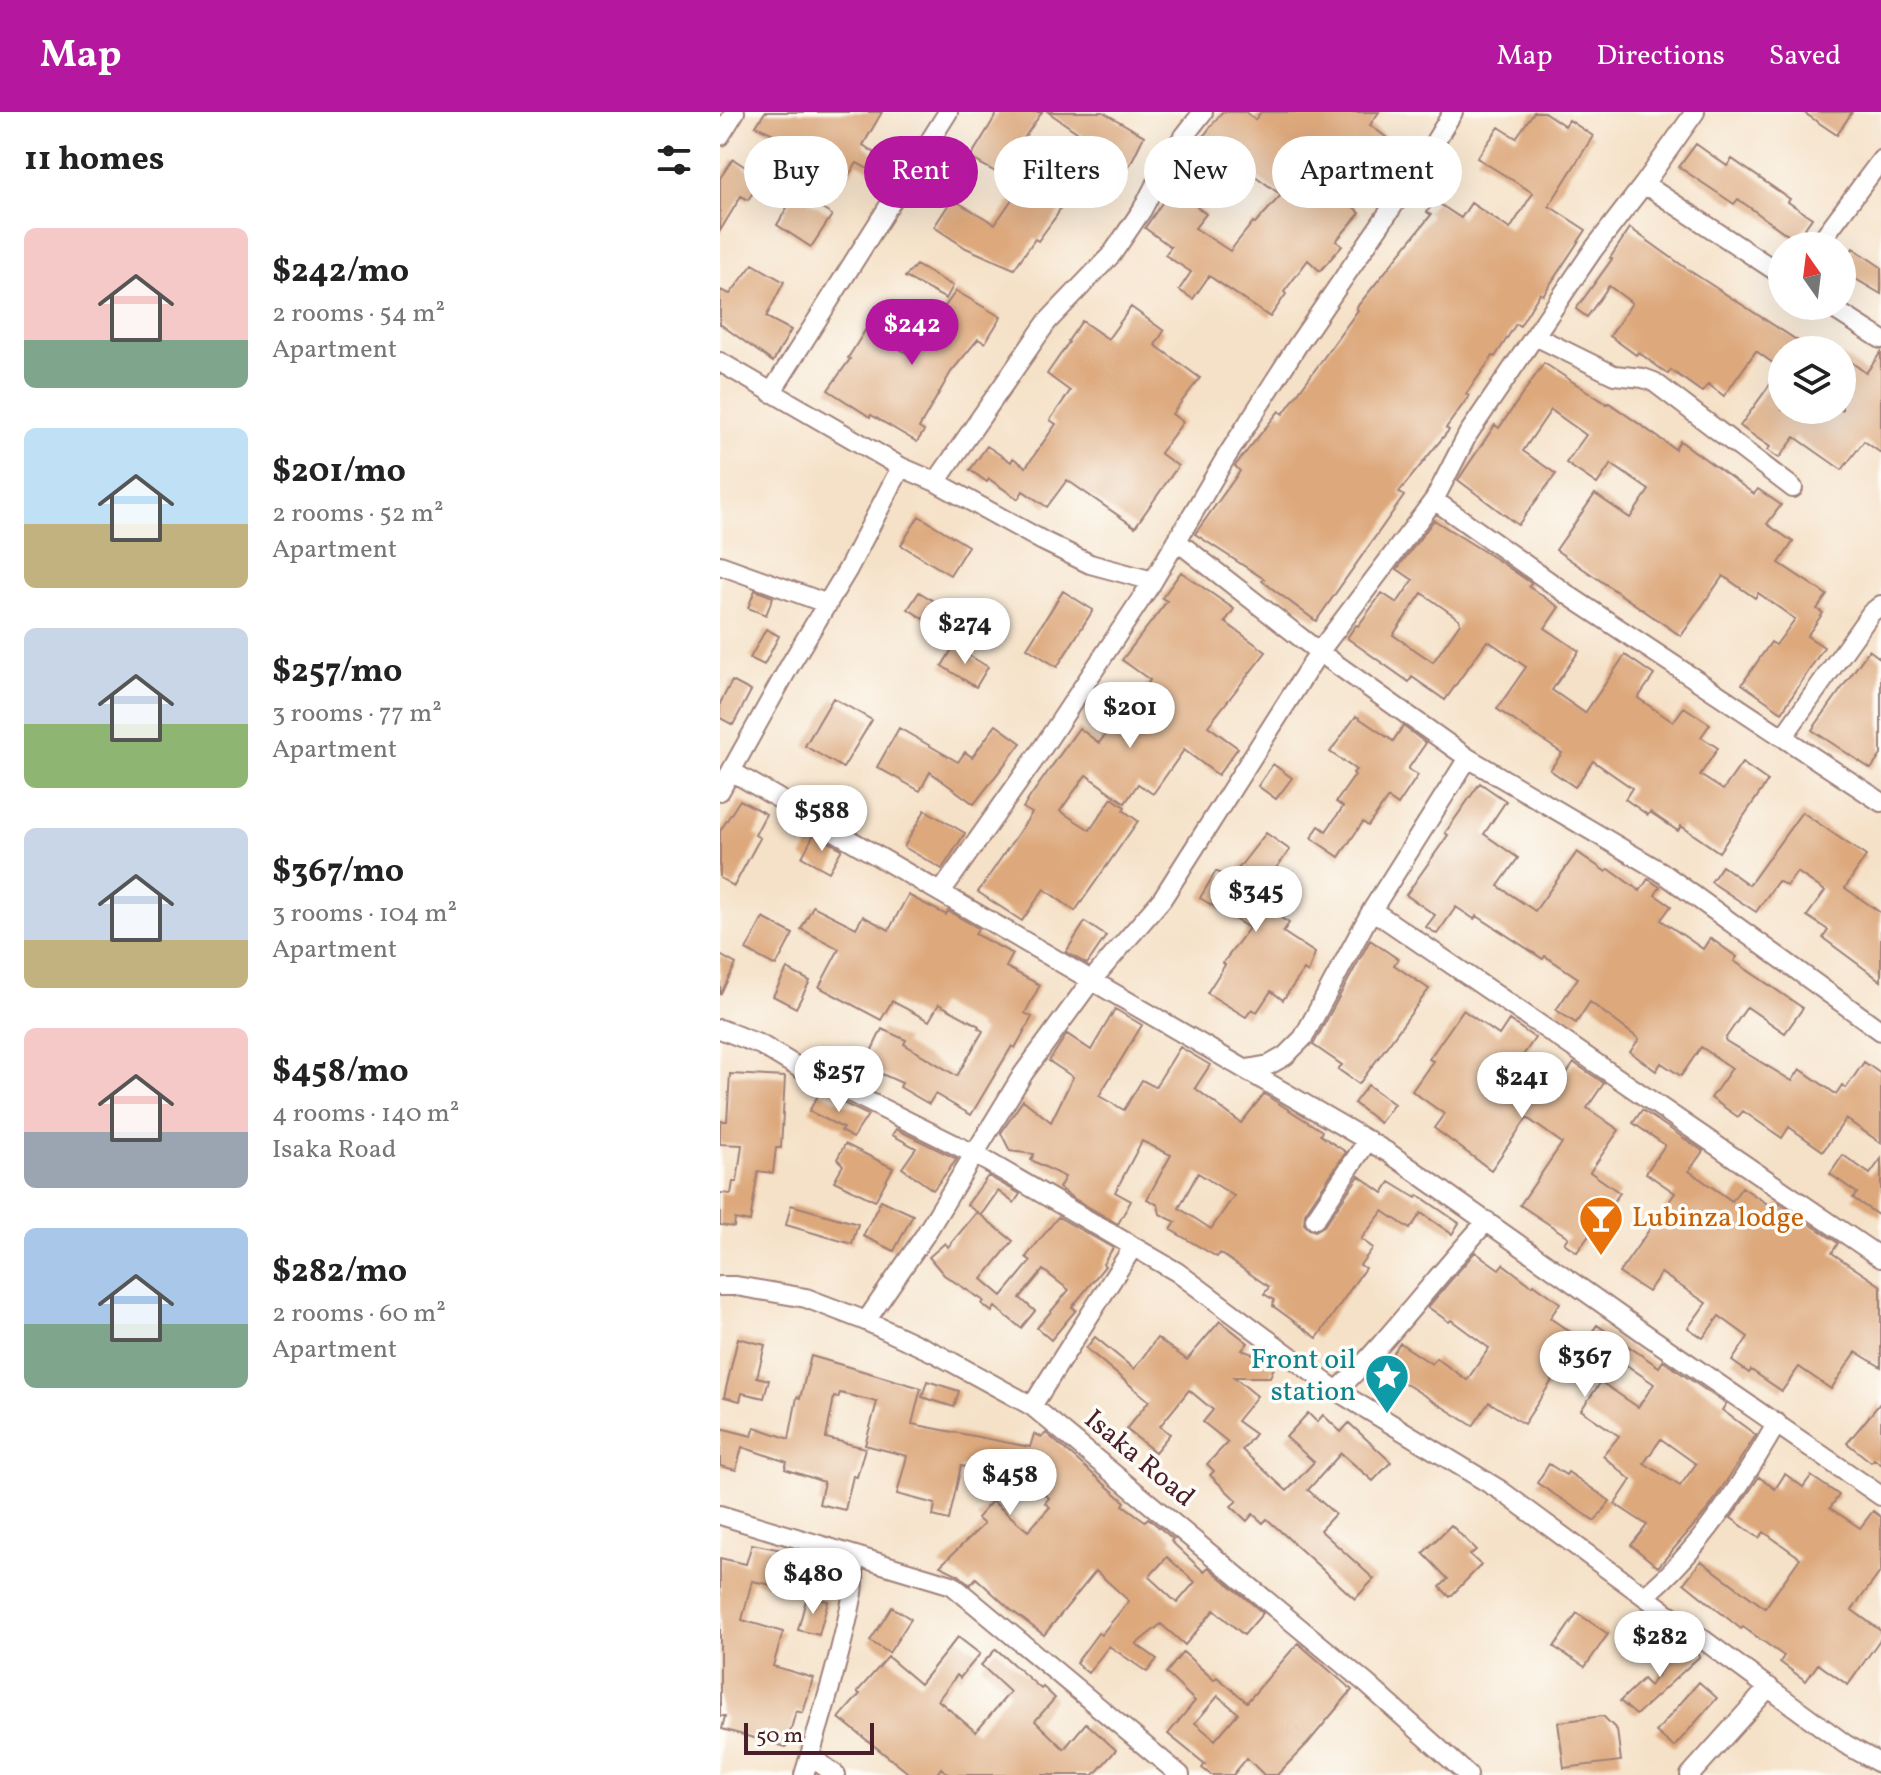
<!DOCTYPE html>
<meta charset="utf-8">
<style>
:root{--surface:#fff;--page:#f6f6f6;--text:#222;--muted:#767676;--accent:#b5179e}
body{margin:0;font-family:Vollkorn,serif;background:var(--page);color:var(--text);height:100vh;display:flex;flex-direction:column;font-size:30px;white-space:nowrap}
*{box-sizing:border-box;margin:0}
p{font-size:26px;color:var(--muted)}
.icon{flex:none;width:44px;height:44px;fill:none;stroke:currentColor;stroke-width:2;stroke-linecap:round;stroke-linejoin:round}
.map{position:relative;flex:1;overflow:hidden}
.side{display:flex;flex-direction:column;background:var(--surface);width:720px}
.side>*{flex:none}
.top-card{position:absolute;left:24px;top:24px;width:760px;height:72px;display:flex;gap:16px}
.needle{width:52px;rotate:346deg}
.buttons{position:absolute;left:1048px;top:120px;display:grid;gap:16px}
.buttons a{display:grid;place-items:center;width:88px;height:88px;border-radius:50%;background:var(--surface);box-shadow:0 8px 32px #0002;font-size:40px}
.scale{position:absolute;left:24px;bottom:20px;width:130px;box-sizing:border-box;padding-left:8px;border:4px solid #4a1f2b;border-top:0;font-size:22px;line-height:28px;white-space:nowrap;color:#4a1f2b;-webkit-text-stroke:6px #fdfcf7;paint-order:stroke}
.price{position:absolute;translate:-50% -68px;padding:0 18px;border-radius:28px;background:#fff;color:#222;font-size:26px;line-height:52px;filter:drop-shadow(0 2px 4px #0008)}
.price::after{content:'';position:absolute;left:50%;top:48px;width:24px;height:18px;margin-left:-12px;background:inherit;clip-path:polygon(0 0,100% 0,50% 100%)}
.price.selected{background:var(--accent);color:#fff}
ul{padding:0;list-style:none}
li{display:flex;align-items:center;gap:24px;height:200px;padding:0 24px}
li span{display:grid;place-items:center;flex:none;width:224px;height:160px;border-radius:12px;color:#555}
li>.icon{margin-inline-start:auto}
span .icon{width:96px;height:96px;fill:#fffc;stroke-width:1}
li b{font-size:34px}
h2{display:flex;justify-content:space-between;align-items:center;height:96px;padding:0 24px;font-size:34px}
.tag{padding:0 28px;border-radius:36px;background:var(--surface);box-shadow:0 8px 32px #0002;font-size:28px;line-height:72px}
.tag.selected{background:var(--accent);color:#fff}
header{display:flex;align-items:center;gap:48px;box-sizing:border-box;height:112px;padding:0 40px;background:var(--accent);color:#fff}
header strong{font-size:38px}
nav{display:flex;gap:44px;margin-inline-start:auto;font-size:28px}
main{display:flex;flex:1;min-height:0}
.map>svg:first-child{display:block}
</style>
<header>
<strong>Map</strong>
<nav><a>Map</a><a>Directions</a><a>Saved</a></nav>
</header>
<main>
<section class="side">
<h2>11 homes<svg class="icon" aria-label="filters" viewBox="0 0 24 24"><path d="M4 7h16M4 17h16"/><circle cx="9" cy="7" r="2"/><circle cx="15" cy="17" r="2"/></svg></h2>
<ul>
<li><span style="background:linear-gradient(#f6c9c9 70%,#7fa58c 0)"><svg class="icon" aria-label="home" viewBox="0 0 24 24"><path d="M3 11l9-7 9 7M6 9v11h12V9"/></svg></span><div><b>$242/mo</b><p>2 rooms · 54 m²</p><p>Apartment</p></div></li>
<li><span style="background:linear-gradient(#bfe0f5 60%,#c2b280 0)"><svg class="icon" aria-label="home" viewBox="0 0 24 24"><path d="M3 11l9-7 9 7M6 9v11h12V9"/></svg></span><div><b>$201/mo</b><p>2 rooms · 52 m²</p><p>Apartment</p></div></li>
<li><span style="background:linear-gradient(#c9d6e8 60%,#8fb573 0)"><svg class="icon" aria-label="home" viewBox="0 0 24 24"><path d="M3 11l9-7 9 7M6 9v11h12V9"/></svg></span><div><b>$257/mo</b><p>3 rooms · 77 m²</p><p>Apartment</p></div></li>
<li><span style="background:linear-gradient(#c9d6e8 70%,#c2b280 0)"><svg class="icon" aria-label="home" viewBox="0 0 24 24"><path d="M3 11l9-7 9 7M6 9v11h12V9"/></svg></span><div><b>$367/mo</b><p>3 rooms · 104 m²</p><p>Apartment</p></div></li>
<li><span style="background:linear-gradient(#f6c9c9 65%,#9aa5b1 0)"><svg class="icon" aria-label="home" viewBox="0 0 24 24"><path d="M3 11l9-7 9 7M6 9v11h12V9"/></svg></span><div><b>$458/mo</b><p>4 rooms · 140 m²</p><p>Isaka Road</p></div></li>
<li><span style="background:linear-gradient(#a9c7e8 60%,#7fa58c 0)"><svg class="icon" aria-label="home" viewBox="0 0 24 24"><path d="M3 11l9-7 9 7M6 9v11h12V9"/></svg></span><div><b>$282/mo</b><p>2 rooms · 60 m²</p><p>Apartment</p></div></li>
</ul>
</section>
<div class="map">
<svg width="1161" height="1663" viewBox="0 0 1161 1663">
<rect width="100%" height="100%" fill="#fdfcf7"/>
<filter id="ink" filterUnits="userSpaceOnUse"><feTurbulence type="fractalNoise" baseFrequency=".0125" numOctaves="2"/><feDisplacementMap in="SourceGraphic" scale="16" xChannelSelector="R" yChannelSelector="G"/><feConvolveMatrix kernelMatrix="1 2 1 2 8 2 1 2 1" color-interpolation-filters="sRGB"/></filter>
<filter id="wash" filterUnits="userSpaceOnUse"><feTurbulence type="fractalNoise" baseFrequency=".006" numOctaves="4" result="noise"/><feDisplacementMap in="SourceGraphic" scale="32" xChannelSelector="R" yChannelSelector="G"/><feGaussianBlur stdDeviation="1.8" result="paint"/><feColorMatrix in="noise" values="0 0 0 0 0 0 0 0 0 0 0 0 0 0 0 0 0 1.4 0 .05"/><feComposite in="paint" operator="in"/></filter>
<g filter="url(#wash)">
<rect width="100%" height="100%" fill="#f5e1c7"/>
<g id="blocks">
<path fill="#dda87c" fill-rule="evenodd" d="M45,0H162L143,33L162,46L152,59L137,51L128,64L114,56L109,65L101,62L87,88L112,103L91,135L57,113L76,80L38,61L58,24L36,14Z
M278,0H322L300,32L355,65L337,103L318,129L315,127L294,157L246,136L214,115L232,87L275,112L301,74L250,46Z
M328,0H383L424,24L411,51L386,82L363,67L380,36Z
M502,0H526L535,8L541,0H659L650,13L683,38L670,57L656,47L649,55L626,88L640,101L616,129L622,134L600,159L588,148L564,180L566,182L550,205L489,164L473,187L459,178L471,160L445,143L451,135L425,116L452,76L486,102L475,116L510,139L533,110L535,112L561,83L523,55L503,78L466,47Z
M814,0H824L845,14L849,8L873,24L829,94L866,118L823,183L820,181L800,214L796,212L775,245L773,244L746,282L749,284L726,316L729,318L679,380L684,384L596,509L542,469L544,467L475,422L520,359L515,354L559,299L563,302L638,198L636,196L711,103L707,100L715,89L741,106L751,91L790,117L813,81L757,46L779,15L796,26Z
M1083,0H1132L1117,23Z
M976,32L1007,54L1012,47L1070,87L1068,90L1092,106L1076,129L1018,87L1014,92L959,55Z
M13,47L42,66L28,88L21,84L0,119V66Z
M910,116L970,159L1092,238H1062V298H1122V243L1146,261L1161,240V341L1144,329L1122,358L1075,325L1059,346L1047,338L1050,335L1020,314L1061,257L1036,239L1004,284L988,272L982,280L951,258L948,262L918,240L916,243L890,224L912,191L889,174L867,205L856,197L892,147L890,146Z
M1133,136L1161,155V182L1122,159V152Z
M33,152L64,170L46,205L71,218L53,250L0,212V178L10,182Z
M196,153L233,174L226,187L185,165Z
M236,179L281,205L265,231L258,227L231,260L199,316L204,319L197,330L151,303L150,305L108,278L130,247L128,246L146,217L190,243Z
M411,195L444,219L435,233L480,266L452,302L463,310L440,341L458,354L415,415L347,368L327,395L303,379L298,387L269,367L267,370L250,358L267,334L291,350L293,346L306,355L336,312L330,308L350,279L327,262L349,230L348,229L362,209L388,227Z
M824,251L887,292L889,291L955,337L960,329L1034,382L1038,377L1061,393L1047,412L1073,430L1059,451L1107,483L1097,497L1103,501L1087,524L1104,535L1062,600L1022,572L1051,530L1056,533L1075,507L1038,481L1035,486L1003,464L961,524L836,438L875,382L910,406L929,378L891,352L877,372L846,351L866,323L831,298L803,339L836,362L798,413L738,368L775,313L779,316Z
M199,404L248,434L230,463L181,433Z
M714,408L779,449L811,471L809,475L839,495L825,516L859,539L832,578L865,601L905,543L934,563L918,586L953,610L964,595L990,612L981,625L998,636L980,663L1003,678L1022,651L1048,669L999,740L961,714L958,719L930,700L928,703L905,687L912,676L873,649L855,675L830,658L842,641L777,597L806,555L770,530L767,529L725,588L692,565L689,570L627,526L636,513L638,514L662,481L677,491L693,468L677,457ZM702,481L739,507L740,511L713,550L673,523Z
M461,460L514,497L505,510L546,540L488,614L518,636L498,663L464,638L433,682L418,672L405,691L366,663L340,699L370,718L392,686L405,695L403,698L418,709L355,799L324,777L302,809L258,780L312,701L303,696L312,682L359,616L379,631L402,600L406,603L430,568L402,548L447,489L442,486Z
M35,478L53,485L46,503L28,496Z
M343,479L373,498L337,555L307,536Z
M199,480L222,494L212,512L188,497Z
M46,517L59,524L44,553L30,546Z
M234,534L268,555L256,575L222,554Z
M1149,538L1161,547V643L1151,657L1092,618Z
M12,569L31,579L13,613L0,606V591Z
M113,586L152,608L123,656L85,634Z
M636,604L673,629L683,614L706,631L688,657L698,663L678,693L668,686L648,714L643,710L619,745L591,726L599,714L606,719L623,695L616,690L635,663L633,661L636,658L610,640Z
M276,613L301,631L254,692L210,660L200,679L157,655L179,616L238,650L245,640L252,645Z
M553,652L572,666L556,687L538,674Z
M760,671L786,689L764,722L798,746L778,774L815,799L857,740L886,760L889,757L920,779L928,767L940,775L935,783L951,794L941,808L983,837L990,826L1017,845L1014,849L1083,896L1065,921L1027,895L1005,927L1006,929L1072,969L1080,957L1116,982L1122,973L1126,976L1144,950L1161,962V1031L1126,1007L1103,1039L1069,1015L1062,1026L1023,999L1018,1005L991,986L1012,956L981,935L961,964L941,951L936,959L910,940L919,927L870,890L856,911L836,898L858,866L825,844L823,847L757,804L754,807L736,795L717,822L706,815L715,803L686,783L728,723L725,721Z
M20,688L46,702L35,723L40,726L14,774L0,766V719Z
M205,698L245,721L222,757L184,735Z
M1082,700L1146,744L1125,776L1161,801V869L1103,826L1108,818L1087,804L1105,779L1077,760L1067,774L1058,769L1036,800L991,770L1002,754L1029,773Z
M546,721L570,738L550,764L554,767L537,791L569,811L563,820L595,841L588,861L584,858L563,888L551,879L537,900L532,897L526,905L487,881L505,853L503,851L529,816L480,786L496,759L510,767Z
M94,722L122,737L109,760L82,745Z
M188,783L226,803L228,799L258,816L255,822L293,842L286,855L320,873L305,901L312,905L295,936L292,934L251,1003L215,982L209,992L180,975L182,971L144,954L162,917L186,928L184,932L237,964L263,919L258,916L259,914L219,892L209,909L172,889L161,908L99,875L119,837L81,817L93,794L136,816L143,804L169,818Z
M43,806L73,822L56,854L26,838Z
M365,810L386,824L367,852L346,840Z
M650,828L678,847L674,853L709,877L639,972L618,957L622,953L593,933Z
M0,843L16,852L0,883Z
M67,857L90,869L76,896L53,884Z
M395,897L422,913L379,984L404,998L422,968L435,975L460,935L490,953L475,976L521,1011L544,982L602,1019L600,1023L626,1040L585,1101L584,1112L589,1117L595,1119L604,1114L639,1064L663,1081L670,1070L696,1086L698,1083L739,1111L732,1122L701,1101L690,1117L663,1099L641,1127L653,1136L640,1153L645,1156L597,1226L553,1194L554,1188L544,1182L549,1175L500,1141L497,1145L451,1118L456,1110L440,1102L438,1093L427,1087L451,1043L422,1029L395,1080L411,1089L398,1112L353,1086L339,1076L345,1065L311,1048L314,1042L290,1039L281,1021L303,988L331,1010L353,965L329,949L347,922L371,938ZM478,1061L514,1084L491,1117L459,1096Z
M743,898L779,923L789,908L815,926L795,955L833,981L854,951L884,971L867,996L899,1018L870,1060L900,1081L857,1140L844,1131L848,1125L800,1093L842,1031L807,1006L771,1058L714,1016L724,1002L692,979L713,949L709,947Z
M10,962L65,965L61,1036H56L53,1061L38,1059L30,1110L15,1107L14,1115L0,1113V1081L11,1082L13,1070H17L22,1033L0,1032V1009H7Z
M648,973L674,992L660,1011L634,991Z
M100,980L148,1003L133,1026L121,1019L123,1016L89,999Z
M922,998L983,1039L969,1059L1012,1089L1022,1075L1055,1097L1059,1091L1118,1131L1112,1141L1161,1174V1255L1136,1240L1111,1277L1079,1255L1062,1279L1031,1258L1029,1261L1012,1249L1028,1225L999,1204L983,1226L968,1216L986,1191L941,1161L928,1180L899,1161L955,1081L926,1061L945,1033L913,1011Z
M176,1017L237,1047L213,1078L182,1056L196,1036L172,1023Z
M125,1032L173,1056L155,1089L114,1069L123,1053L117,1047Z
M1123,1043L1150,1062L1161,1047V1105L1133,1086L1137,1081L1110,1062Z
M268,1064L300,1082L294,1091L278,1079L261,1103L247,1093Z
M161,1088L193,1103L174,1139L143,1124Z
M71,1093L138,1112L132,1132L66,1113Z
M257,1100L293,1129L262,1167L282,1184L311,1149L306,1145L338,1105L393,1136L383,1152L385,1154L352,1195L356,1198L331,1228L317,1216L349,1178L323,1158L300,1186L315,1199L301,1216L275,1195L272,1200L262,1192L264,1189L224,1163L209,1145L225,1131L228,1135Z
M755,1140L779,1157L783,1152L812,1174L814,1172L840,1191L830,1206L865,1230L877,1213L939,1255L943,1249L1006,1292L1002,1298L1036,1323L989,1396L938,1455L911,1433L927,1413L895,1392L911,1368L883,1344L899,1324L861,1298L881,1270L918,1295L934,1272L896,1246L881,1267L848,1244L804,1312L769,1290L753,1314L662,1257L680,1231L712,1252L716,1246L747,1268L769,1236L731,1208L729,1210L708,1195ZM941,1327L976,1352L960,1374L924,1351Z
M500,1209L528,1231L522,1238L556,1251L550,1265H514L537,1284L517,1309L535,1322L522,1338L567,1379L594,1350L566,1325L588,1301L597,1310L603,1303L621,1320L629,1311L671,1350L653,1369L621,1341L588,1378L615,1402L600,1418L654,1467L635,1487L547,1407L543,1411L533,1402L527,1409L511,1394L517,1389L490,1363L494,1359L487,1352L508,1330L483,1310L493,1298L469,1278L440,1314L450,1322L435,1340L406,1317L429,1289L366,1236L375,1225L414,1257L437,1226L467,1248Z
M18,1226L45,1233L37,1265L49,1268L44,1286L22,1281L20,1289L4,1285Z
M91,1244L201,1276L192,1312L310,1335L314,1322L322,1325L326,1321L405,1390L403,1393L425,1409L428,1406L453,1427L451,1429L484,1460L488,1455L543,1501L524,1523L494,1498L465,1533L441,1512L416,1532L437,1547L427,1560L389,1534L368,1561L356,1551L378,1521L381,1523L409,1489L376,1459L324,1523L291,1498L256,1466L250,1473L239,1463L220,1454L264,1412L257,1406L272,1389L308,1419L330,1395L325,1391L329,1386L295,1358L261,1343L258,1357L241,1354L229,1408L213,1404L215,1392L177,1382L187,1344L145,1333L157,1290L120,1281L118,1286L114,1285L106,1326L145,1336L137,1365L133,1364L125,1398L99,1392L104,1370L65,1357L67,1350L22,1335L16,1358L0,1354V1316L32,1324L35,1315L69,1327L77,1285L80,1286ZM447,1445L475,1470L457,1491L429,1465Z
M207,1269L239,1279L234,1295L202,1285Z
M1161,1290V1352L1154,1347L1151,1350L1127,1331Z
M829,1352L846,1363L848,1360L890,1389L875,1409L817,1371Z
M1065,1362L1083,1375L1091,1364L1119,1383L1110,1396L1140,1416L1153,1399L1161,1405V1459L1132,1498L1161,1519V1526L1128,1573L1098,1552L1086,1569L1060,1550L1064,1544L1023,1515L1021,1517L964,1471L981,1449L1045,1496L1080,1446L1044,1420L1039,1426L1011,1406L1039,1365L1055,1377Z
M731,1413L756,1438L750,1443L761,1453L730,1485L720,1475L728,1467L703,1441Z
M32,1432L97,1445L95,1458L92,1457L88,1480L32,1469L22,1508L63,1520L53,1554L93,1566L83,1601L76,1599L66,1635L2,1617L5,1604H0V1446L26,1452Z
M87,1484L108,1489L99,1523L78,1518Z
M172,1495L191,1507L169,1541L150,1529Z
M857,1501L888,1522L865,1555L834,1535Z
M238,1525L260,1542L240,1566L237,1563L218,1588L256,1620L290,1580L261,1553L276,1537L321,1577L323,1575L335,1586L315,1609L344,1637L366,1611L396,1638L374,1663H230L221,1656L216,1663H191L119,1606L140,1582L137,1580L168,1545L200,1572Z
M960,1530L980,1544L916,1603L900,1589L923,1567L930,1574Z
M578,1531L632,1578L588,1631L557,1663H544L527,1646L513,1663H491L482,1656L485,1652L448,1622L475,1589L446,1561L463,1540L494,1568L497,1565L527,1590ZM498,1584L518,1601L495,1628L475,1611Z
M979,1570L997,1586L954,1635L936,1620Z
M883,1604L897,1618L901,1649L844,1656L838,1610Z"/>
</g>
</g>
<g filter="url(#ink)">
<use href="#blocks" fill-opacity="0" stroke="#a08079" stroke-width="2"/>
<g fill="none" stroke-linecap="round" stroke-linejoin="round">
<g stroke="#a08079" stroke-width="22">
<path id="minor" d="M0,24L15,0
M924,72L1062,163
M1097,134L1161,48
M1109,194L1161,227
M815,224L894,263L923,266L934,270L1073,376
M0,250L181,355L216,370L323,429L370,452L433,469
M51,281L228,0
M216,370L327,210L392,142L422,98L454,37L483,0
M714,388L854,487L1161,690
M458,430L599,540L748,646L940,759L1161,919
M0,453L108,492
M1063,625L1151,501L1161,493
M11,659L669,1041L927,1223L1161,1384
M0,679L70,553L128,457L181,355
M221,780L319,641L433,469L505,347L577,234L699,56L733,0
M652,798L1161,1146
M0,917L41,933L91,963L123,977L256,1043L457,1160L617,1279L780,1378L1125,1632L1161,1652
M527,957L549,953L565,944L583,926L652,798L748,646
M595,1107L648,1028
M0,1174H16L86,1186L146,1209L217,1242L312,1294L647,1572L748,1663
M146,1209L205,1123L303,962L371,869L442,787L599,540L714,388L748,322L873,138L924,72L975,0
M617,1279C671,1226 715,1165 767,1109
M312,1294L413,1135
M0,1403L232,1473L460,1663
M925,1484C980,1438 1021,1373 1057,1311
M90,1644L116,1663
M84,1663C102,1603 121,1543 133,1481C135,1468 133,1457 135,1444
M970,1663L1049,1575"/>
</g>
<use href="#minor" stroke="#fff" stroke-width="18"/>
</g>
</g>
<defs>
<g id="bar-pin" transform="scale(2.3)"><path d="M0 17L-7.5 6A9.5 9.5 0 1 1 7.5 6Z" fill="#e8710a" stroke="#fdfcf7"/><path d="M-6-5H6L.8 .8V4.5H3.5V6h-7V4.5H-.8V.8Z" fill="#fff"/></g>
<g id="sight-pin" transform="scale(2.3)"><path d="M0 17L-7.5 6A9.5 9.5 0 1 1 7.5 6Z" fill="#0f9aa8" stroke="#fdfcf7"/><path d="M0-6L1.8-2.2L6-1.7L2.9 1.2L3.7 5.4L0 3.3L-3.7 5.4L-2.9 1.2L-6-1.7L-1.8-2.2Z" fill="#fff"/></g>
</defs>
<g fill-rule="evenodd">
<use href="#bar-pin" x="881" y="1106"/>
<use href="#sight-pin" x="667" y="1264"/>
</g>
<g text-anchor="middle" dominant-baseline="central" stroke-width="7" stroke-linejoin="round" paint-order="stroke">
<g font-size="28" fill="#c56008" stroke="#fdfcf7" text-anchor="start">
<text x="912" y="1106">Lubinza lodge</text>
</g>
<g font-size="28" fill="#0d838f" stroke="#fdfcf7" text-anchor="end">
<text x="636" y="1248">Front oil<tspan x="636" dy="32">station</tspan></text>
</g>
<g font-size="28" fill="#4a1f2b" stroke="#fdfcf7">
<text transform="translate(419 1347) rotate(40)">Isaka Road</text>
</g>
</g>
</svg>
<div class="buttons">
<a><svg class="needle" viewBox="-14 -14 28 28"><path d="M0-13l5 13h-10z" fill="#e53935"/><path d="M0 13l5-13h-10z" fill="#767676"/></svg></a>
<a><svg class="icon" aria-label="layers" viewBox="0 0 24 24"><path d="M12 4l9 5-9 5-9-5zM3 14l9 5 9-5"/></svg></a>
</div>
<div class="scale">50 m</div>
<b class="price selected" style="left:192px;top:255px">$242</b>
<b class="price" style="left:245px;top:554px">$274</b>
<b class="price" style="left:410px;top:638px">$201</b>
<b class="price" style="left:102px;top:741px">$588</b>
<b class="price" style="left:536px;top:822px">$345</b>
<b class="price" style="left:119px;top:1002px">$257</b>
<b class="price" style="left:802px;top:1008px">$241</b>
<b class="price" style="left:865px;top:1287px">$367</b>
<b class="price" style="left:290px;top:1405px">$458</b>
<b class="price" style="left:93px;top:1504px">$480</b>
<b class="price" style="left:940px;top:1567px">$282</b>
<div class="top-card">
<a class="tag">Buy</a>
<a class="tag selected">Rent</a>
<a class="tag">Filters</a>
<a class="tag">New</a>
<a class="tag">Apartment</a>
</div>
</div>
</main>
